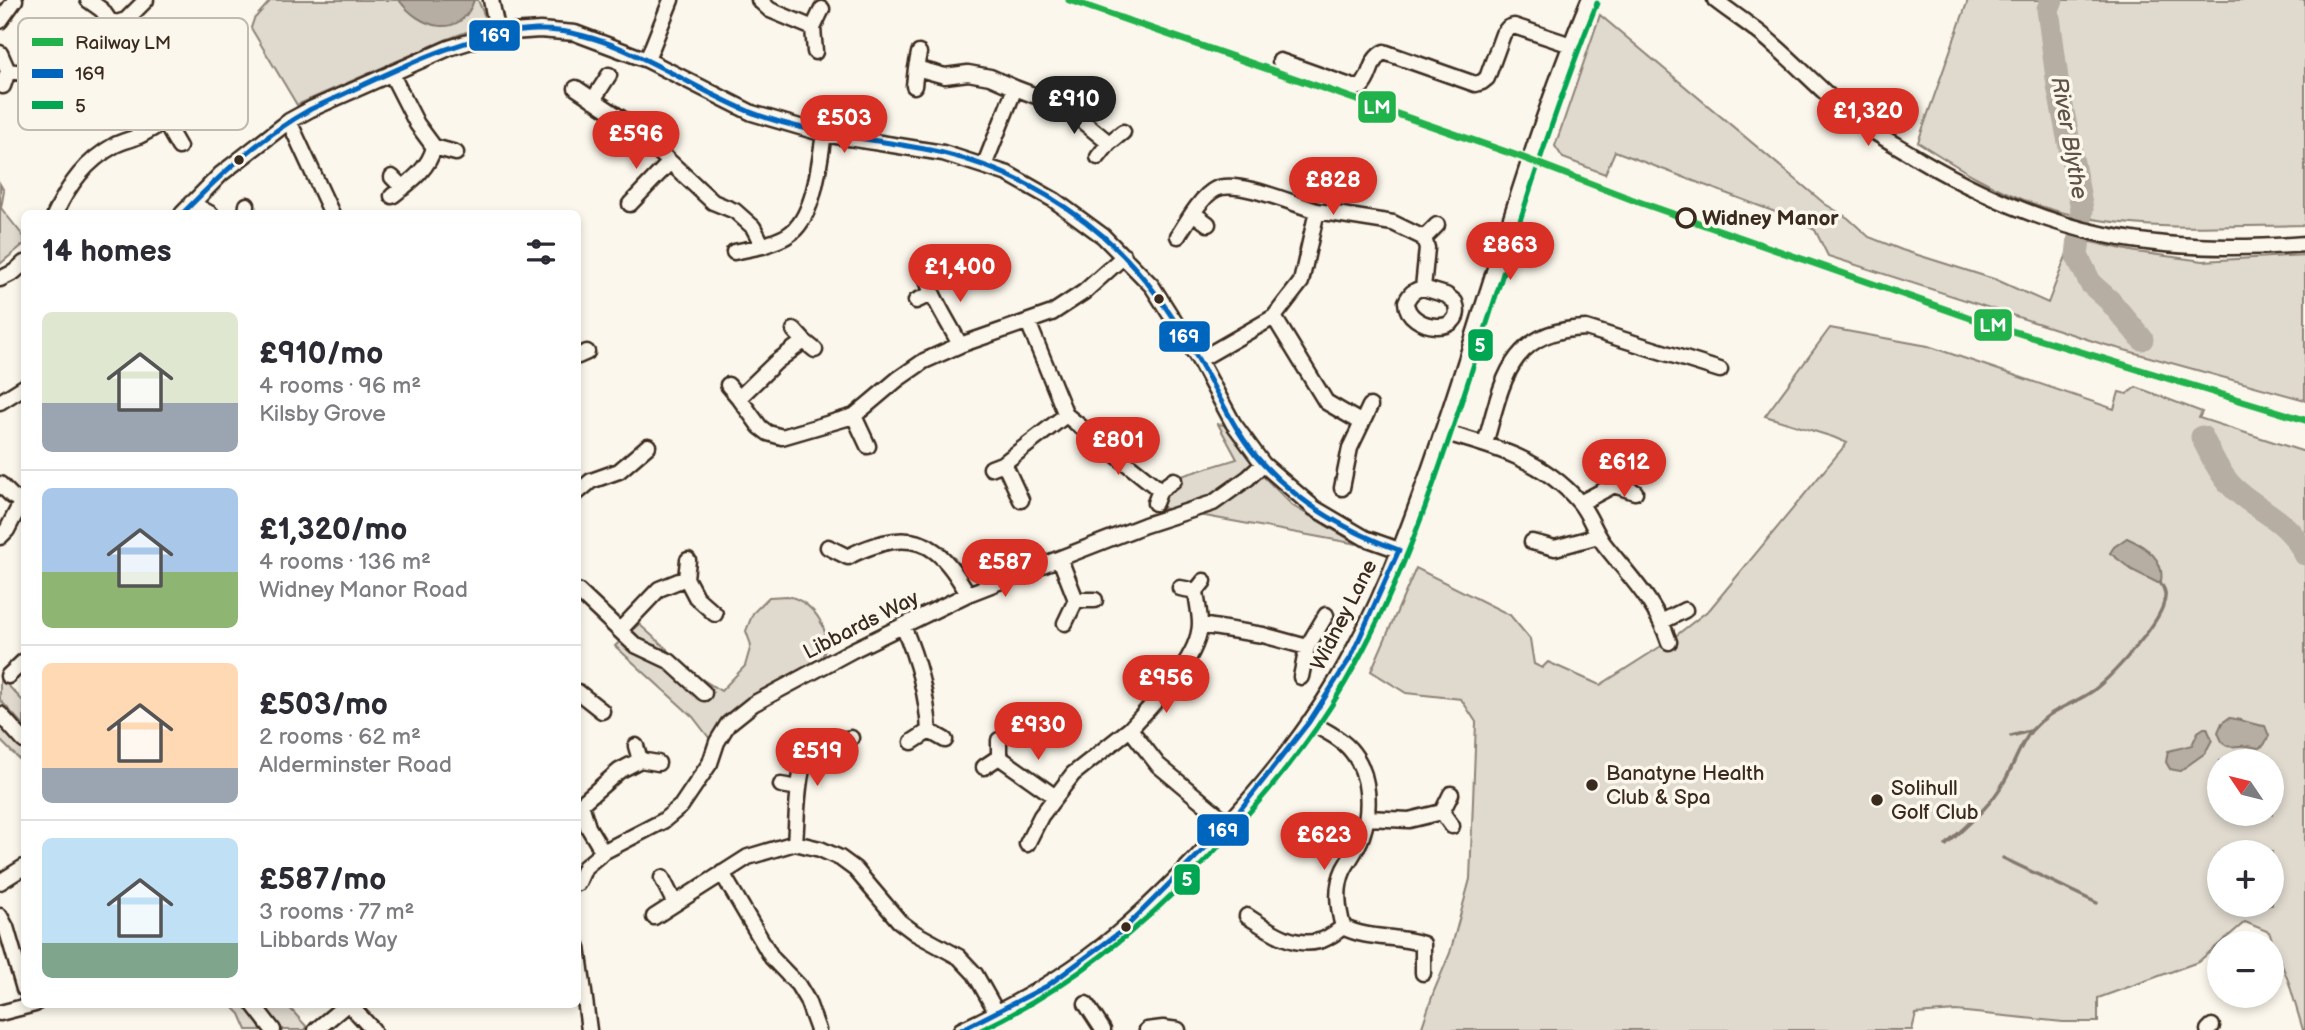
<!DOCTYPE html>
<meta charset="utf-8">
<style>
:root{--surface:#fff;--page:#f7f7f7;--text:#2b2b33;--muted:#7c7c81;--line:#e1e1e2;--accent:#d93025}
body{margin:0;font-family:"Balsamiq Sans",sans-serif;background:var(--page);color:var(--text);height:100vh;display:flex;flex-direction:column;font-size:26px;white-space:nowrap}
*{box-sizing:border-box;margin:0}
p{font-size:23px;color:var(--muted)}
.icon{flex:none;width:38px;height:38px;fill:none;stroke:currentColor;stroke-width:2;stroke-linecap:round;stroke-linejoin:round}
.map{position:relative;flex:1;overflow:hidden}
.details{position:absolute;left:21px;top:210px;width:560px;height:798px;display:flex;flex-direction:column;background:var(--surface);border-radius:10px;box-shadow:0 4px 10px #0003}
.details>*{flex:none}
.needle{width:46px;rotate:305deg}
.controls{position:absolute;left:2207px;top:749px;display:grid;gap:14px}
.controls a{display:grid;place-items:center;width:77px;height:77px;border-radius:50%;background:var(--surface);box-shadow:0 4px 10px #0003;font-size:35px}
.price{position:absolute;translate:-50% -60px;padding:0 16px;border-radius:24px;background:var(--accent);color:#fff;font-size:23px;line-height:46px;filter:drop-shadow(0 2px 4px #0008)}
.price::after{content:'';position:absolute;left:50%;top:42px;width:21px;height:16px;margin-left:-10px;background:inherit;clip-path:polygon(0 0,100% 0,50% 100%)}
.price.selected{background:#222;color:#fff}
ul{padding:0;list-style:none}
li{display:flex;align-items:center;gap:21px;height:175px;padding:0 21px}
li+li{border-top:2px solid var(--line)}
li span{display:grid;place-items:center;flex:none;width:196px;height:140px;border-radius:10px;color:#555}
li>.icon{margin-inline-start:auto}
span .icon{width:84px;height:84px;fill:#fffc;stroke-width:1}
li b{font-size:30px}
h2{display:flex;justify-content:space-between;align-items:center;height:84px;padding:0 21px;font-size:30px}
.map>svg:first-child{display:block}
</style>
<div class="map">
<svg width="2305" height="1030" viewBox="0 0 2305 1030">
<rect width="100%" height="100%" fill="#fbf7ec"/>
<filter id="ink" filterUnits="userSpaceOnUse"><feTurbulence type="fractalNoise" baseFrequency=".0143" numOctaves="2"/><feDisplacementMap in="SourceGraphic" scale="14" xChannelSelector="R" yChannelSelector="G"/><feConvolveMatrix kernelMatrix="1 2 1 2 8 2 1 2 1" color-interpolation-filters="sRGB"/></filter>
<g filter="url(#ink)">
<path fill="#dfd9ce" stroke="#8d8276" stroke-width="2" fill-rule="evenodd" d="M271,0H478L488,24L445,40L297,105L251,28L254,19Z
M1968,0H2305V225C2218,226 2125,234 2040,206C1996,191 1957,167 1918,142Z
M1600,15L1825,204L1848,218L1869,237L1902,250L1997,280L2048,303L2073,238L2136,252L2203,261L2305,255V400L2099,343L1828,256L1815,230L1791,218L1615,151L1605,174L1563,158L1555,146Z
M0,184L4,191L1,208L24,237V244L0,264Z
M1830,328L1928,346L2114,409L2119,392L2127,394L2136,387L2202,412L2199,418L2305,452V1030H2303L2289,983L2269,932L2245,922L2198,962L2098,998V1022H2063L1956,1011L1916,1014L1912,1030H1421L1434,991L1450,953L1470,879L1476,722L1461,699L1406,693L1371,671L1416,568L1510,615L1530,639L1534,664L1542,668L1548,662L1600,685L1669,641L1710,609L1847,443L1833,437L1765,416ZM2219,761H2272V814H2219ZM2219,852H2272V905H2219Z
M1218,424L1224,425L1263,476L1293,506L1357,544L1156,507L1181,476L1237,459Z
M787,596C815,601 838,637 819,662C784,682 731,704 710,739L693,717L615,646L639,624L697,676L721,691L745,666L751,645L746,631L753,613L769,597Z
M0,677L24,702V726L0,700Z
M0,720L24,746V764L0,740Z
M231,1005H245L265,1030H247L240,1014Z
M263,1005H287L307,1027L305,1030H283Z"/>
<path fill="#b6aea2" stroke="#85796d" stroke-width="2" d="M399,0H474C461,41 419,28 399,0Z
M2127,538C2145,546 2165,559 2161,581L2158,583L2132,570L2110,553L2114,547Z
M2229,718C2238,718 2253,725 2265,726L2269,736L2264,745L2259,748C2255,748 2251,746 2247,746C2232,744 2225,754 2218,732L2222,723Z
M2204,728H2207L2212,740L2205,753L2180,771L2170,769L2166,762L2168,751L2192,745L2198,732Z"/>
<g fill="none" stroke-linecap="round" stroke-linejoin="round">
<path stroke="#85796d" stroke-width="3.5" d="M2011,736L2030,731
M1946,845C1967,825 1989,808 2004,782C2014,765 2019,746 2032,730C2051,708 2072,706 2094,690C2113,675 2164,620 2165,597C2166,591 2163,587 2160,582
M2003,858L2097,903"/>
<path stroke="#b6aea2" stroke-width="23" d="M2052,0L2048,9L2058,86L2082,209L2077,256L2091,284L2109,300L2142,339
M2202,437C2211,455 2221,478 2238,492C2263,513 2290,522 2305,554"/>
<g stroke="#3b2a1e" stroke-width="19">
<path id="minor" d="M88,0L102,10L109,20L116,23L126,20L146,0
M491,0L498,33
M759,0L770,10L813,28L822,9
M1715,0C1734,15 1756,28 1774,45C1803,70 1830,100 1861,123C1879,136 1900,147 1919,159C2050,236 2155,256 2305,244
M0,21L15,0
M116,23L122,36
M813,28L815,52
M0,53L8,71L24,73
M919,53L916,68L945,76L968,73L990,77L1015,88L984,166
M647,60L671,0
M1280,61L1353,87H1361C1372,77 1369,59 1384,52L1475,84L1482,82L1487,78L1503,34L1508,28L1514,26L1571,45
M391,73L417,124L434,147C429,169 409,183 392,196
M3,86L8,71
M914,86L916,68
M576,88L628,123L713,202L735,211L753,227L763,246C771,242 781,240 788,235C815,218 819,163 824,134
M1015,88L1065,107L1109,143L1123,132
M593,100L609,75
M155,101L164,121
M289,121L332,214
M434,147L456,153
M1098,157L1109,143
M392,177L403,188
M191,203L211,214
M630,204L669,163
M1317,211L1393,223L1424,238L1427,248L1423,288L1446,295L1455,302C1468,337 1407,331 1406,302C1410,294 1413,290 1423,288
M1193,213L1208,224
M55,214C69,184 86,161 115,145C123,141 133,139 141,135C149,131 157,126 164,121L179,147
M182,214L221,174L289,121L311,109L449,48L498,33L540,30L575,33L647,60L752,113L824,134L943,153L1008,174L1054,200L1103,236L1152,286L1199,360L1233,423L1263,464L1314,508L1365,538L1399,550
M246,214L247,205
M1178,236C1186,223 1202,195 1216,189C1237,179 1294,204 1317,211L1301,282L1274,317L1199,360
M1424,238L1437,225
M734,252L763,246
M926,277C933,301 949,322 960,345
M0,279L14,272L24,263
M916,301L931,294
M1274,317L1326,402L1362,423L1350,448L1342,488
M794,330L804,341L776,362L739,398L760,427L768,433L782,437L854,416L898,379L924,361L960,345L1052,313L1084,292L1124,256
M804,341L815,350
M578,356L587,352
M728,385L739,398
M0,402L24,387
M1066,415L1160,490L1174,480
M854,416L868,446
M1362,423L1370,406
M1442,432C1493,446 1544,460 1579,502C1590,515 1594,531 1604,544C1629,576 1656,602 1669,642
M1485,444C1503,382 1508,330 1586,328L1720,370
M991,468L1004,463
M0,484L12,496L24,503
M1614,485L1635,492
M578,492L591,481L619,471L648,446
M1021,500L1004,463L1066,415L1028,322
M1155,503L1160,490
M1580,503L1614,485L1613,461
M0,537L7,530L21,503
M1532,542L1555,548L1598,536
M828,547L848,557C859,550 870,547 883,543C929,532 947,559 968,594
M1060,559L1076,600L1065,623
M686,578L688,560
M1204,581L1196,591C1197,602 1200,613 1200,624C1199,660 1152,704 1130,729L1158,765L1229,824
M1180,588L1196,591
M578,591L635,645L669,661L704,693
M1076,600H1095
M1663,621L1685,610
M1200,625L1263,635L1307,647L1326,615
M903,626C918,661 927,693 929,731L912,742
M620,630L659,589L686,578L696,597L715,614
M8,676L24,661
M1301,677L1307,647
M578,692L602,711
M0,714L24,741
M1309,722C1324,730 1343,739 1353,753C1370,775 1371,811 1362,836C1358,848 1350,858 1344,869C1335,888 1338,908 1343,927C1368,940 1397,935 1423,944V973
M929,731L945,740
M999,740V757L1054,796
M640,760L658,763
M984,767L999,757
M781,785L799,788
M1442,812L1452,826
M1367,818L1409,820L1442,812L1451,794
M795,843C797,824 796,765 810,753C822,743 837,741 851,738
M1027,844L1041,816L1073,774L1130,729
M603,852L588,827L581,804L619,771L640,760L636,746
M722,873L772,958L798,985L807,1000L818,1030
M662,878L674,902
M0,882L24,867
M578,883L585,867L603,852L663,821L681,806L710,763L717,742L728,724L753,704L853,650L968,594L1145,525L1213,503L1248,478L1263,464
M0,916L6,927L24,989
M1247,916C1269,930 1292,948 1319,941C1328,939 1336,932 1343,927
M654,917L748,857L795,843L820,849L840,858L855,869L899,921L915,933L959,957L975,974L997,1013
M578,947L589,1030
M253,1004L273,1030
M349,1004L373,1030
M1086,1004L1103,1030
M0,1013L35,1004
M316,1030L347,1004
M961,1030C1020,1003 1077,970 1125,927C1150,905 1174,881 1197,857C1255,796 1313,728 1352,653C1391,581 1418,504 1444,427C1492,286 1531,137 1589,0
M1147,1030L1163,1028L1178,1030
M2208,1030L2212,1026"/>
</g>
<use href="#minor" stroke="#fbf7ec" stroke-width="14"/>
<g stroke="#fbf7ec" stroke-width="10">
<path id="bus-1" d="M182,214C221,174 262,136 311,109C382,78 458,33 536,30C612,27 685,87 753,113C815,137 880,138 943,153C1002,167 1058,197 1103,236C1143,271 1172,314 1198,359C1219,394 1235,434 1263,464C1300,504 1349,532 1399,550
M961,1030L1047,986L1123,930L1229,824L1309,722L1351,657L1399,550"/>
</g>
<g stroke="#fbf7ec" stroke-width="10">
<path id="bus-2" d="M981,1030C1069,988 1141,929 1207,859C1258,804 1308,748 1345,683C1397,593 1431,495 1463,397C1507,265 1545,132 1597,3"/>
</g>
<use href="#bus-1" stroke="#0065bd" stroke-width="5"/>
<use href="#bus-2" stroke="#00a651" stroke-width="5"/>
<g stroke="#fbf7ec" stroke-width="12">
<path id="rail-1" d="M1069,0L1521,157L1636,201L1979,321L2305,420"/>
</g>
<use href="#rail-1" stroke="#22b24c" stroke-width="7"/>
</g>
</g>
<g fill="#3b2a1e" stroke="#fbf7ec" stroke-width="2.5">
<circle cx="239" cy="160" r="6"/>
<circle cx="1159" cy="299" r="6"/>
<circle cx="1592" cy="785" r="7"/>
<circle cx="1877" cy="800" r="7"/>
<circle cx="1126" cy="927" r="6"/>
</g>
<circle fill="#fbf7ec" stroke="#3b2a1e" stroke-width="3.5" cx="1686" cy="218" r="9"/>
<g text-anchor="middle" dominant-baseline="central" stroke-width="7" stroke-linejoin="round" paint-order="stroke">
<g font-size="21" font-weight="bold" fill="#3b2a1e" stroke="#fbf7ec" text-anchor="start">
<text x="1702" y="218">Widney Manor</text>
</g>
<g font-size="21" fill="#3b2a1e" stroke="#fbf7ec">
<text transform="translate(1344 615) rotate(-63)">Widney Lane</text>
<text transform="translate(861 625) rotate(-27)">Libbards Way</text>
</g>
<g font-size="21" fill="#3b2a1e" stroke="#fbf7ec" text-anchor="start">
<text x="1606" y="773">Banatyne Health<tspan x="1606" dy="24">Club &amp; Spa</tspan></text>
<text x="1891" y="788">Solihull<tspan x="1891" dy="24">Golf Club</tspan></text>
</g>
<g font-size="23" font-style="italic" fill="#605246" stroke="#fbf7ec">
<text transform="translate(2069 138) rotate(80)">River Blythe</text>
</g>
</g>
<rect x="18" y="18" width="230" height="112" rx="10" fill="#fbf7ec" stroke="#c1baae" stroke-width="2"/>
<rect x="32" y="38" width="31" height="8" fill="#22b24c"/>
<rect x="32" y="69" width="31" height="9" fill="#0065bd"/>
<rect x="32" y="101" width="31" height="8" fill="#00a651"/>
<g font-size="19" fill="#3b2a1e">
<text x="75" y="49">Railway LM</text>
<text x="75" y="80">169</text>
<text x="75" y="112">5</text>
</g>
<g stroke="#fbf7ec" stroke-width="2.5">
<rect x="468" y="19" width="53" height="33" rx="7" fill="#0065bd"/>
<rect x="1357" y="90" width="40" height="34" rx="7" fill="#22b24c"/>
<rect x="1973" y="308" width="40" height="34" rx="7" fill="#22b24c"/>
<rect x="1158" y="320" width="53" height="33" rx="7" fill="#0065bd"/>
<rect x="1467" y="328" width="27" height="34" rx="7" fill="#00a651"/>
<rect x="1196" y="813" width="54" height="34" rx="7" fill="#0065bd"/>
<rect x="1173" y="863" width="28" height="33" rx="7" fill="#00a651"/>
</g>
<g font-size="19" text-anchor="middle" font-weight="bold" fill="#fff">
<text x="495" y="42">169</text>
<text x="1377" y="114">LM</text>
<text x="1993" y="332">LM</text>
<text x="1184" y="343">169</text>
<text x="1480" y="352">5</text>
<text x="1223" y="837">169</text>
<text x="1187" y="886">5</text>
</g>
</svg>
<div class="controls">
<a><svg class="needle" viewBox="-14 -14 28 28"><path d="M0-13l5 13h-10z" fill="#e53935"/><path d="M0 13l5-13h-10z" fill="#7c7c81"/></svg></a>
<a>+</a>
<a>−</a>
</div>
<b class="price selected" style="left:1074px;top:136px">£910</b>
<b class="price" style="left:1868px;top:148px">£1,320</b>
<b class="price" style="left:844px;top:155px">£503</b>
<b class="price" style="left:636px;top:171px">£596</b>
<b class="price" style="left:1333px;top:217px">£828</b>
<b class="price" style="left:1510px;top:282px">£863</b>
<b class="price" style="left:960px;top:304px">£1,400</b>
<b class="price" style="left:1118px;top:477px">£801</b>
<b class="price" style="left:1624px;top:499px">£612</b>
<b class="price" style="left:1005px;top:599px">£587</b>
<b class="price" style="left:1166px;top:715px">£956</b>
<b class="price" style="left:1038px;top:762px">£930</b>
<b class="price" style="left:817px;top:788px">£519</b>
<b class="price" style="left:1324px;top:872px">£623</b>
<section class="details">
<h2>14 homes<svg class="icon" aria-label="filters" viewBox="0 0 24 24"><path d="M4 7h16M4 17h16"/><circle cx="9" cy="7" r="2"/><circle cx="15" cy="17" r="2"/></svg></h2>
<ul>
<li><span style="background:linear-gradient(#dfe7d0 65%,#9aa5b1 0)"><svg class="icon" aria-label="home" viewBox="0 0 24 24"><path d="M3 11l9-7 9 7M6 9v11h12V9"/></svg></span><div><b>£910/mo</b><p>4 rooms · 96 m²</p><p>Kilsby Grove</p></div></li>
<li><span style="background:linear-gradient(#a9c7e8 60%,#8fb573 0)"><svg class="icon" aria-label="home" viewBox="0 0 24 24"><path d="M3 11l9-7 9 7M6 9v11h12V9"/></svg></span><div><b>£1,320/mo</b><p>4 rooms · 136 m²</p><p>Widney Manor Road</p></div></li>
<li><span style="background:linear-gradient(#ffd9b3 75%,#9aa5b1 0)"><svg class="icon" aria-label="home" viewBox="0 0 24 24"><path d="M3 11l9-7 9 7M6 9v11h12V9"/></svg></span><div><b>£503/mo</b><p>2 rooms · 62 m²</p><p>Alderminster Road</p></div></li>
<li><span style="background:linear-gradient(#bfe0f5 75%,#7fa58c 0)"><svg class="icon" aria-label="home" viewBox="0 0 24 24"><path d="M3 11l9-7 9 7M6 9v11h12V9"/></svg></span><div><b>£587/mo</b><p>3 rooms · 77 m²</p><p>Libbards Way</p></div></li>
</ul>
</section>
</div>
